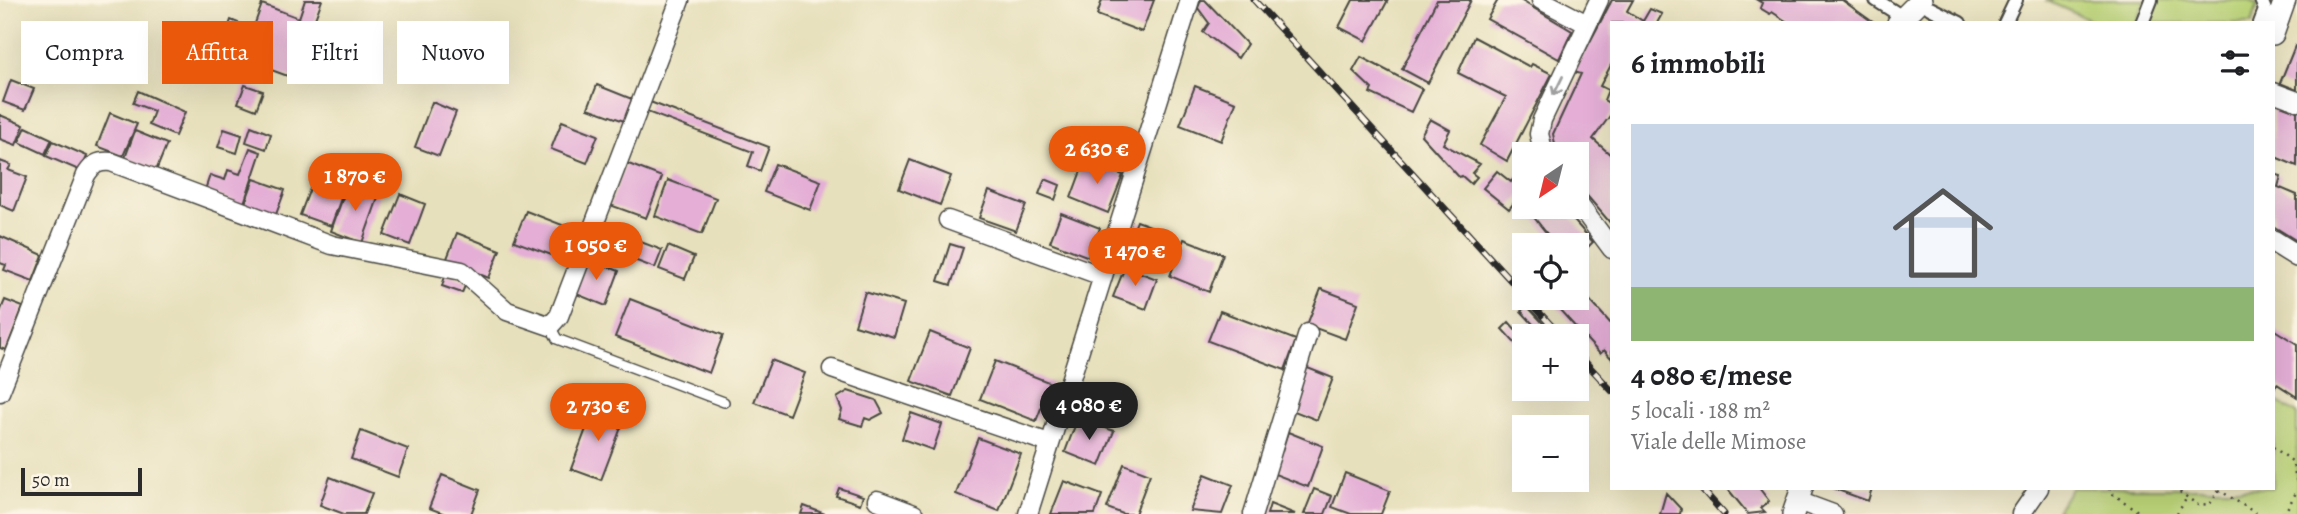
<!DOCTYPE html>
<html lang="it">
<meta charset="utf-8">
<style>
:root{--surface:#fff;--page:#f2f2f2;--text:#202124;--muted:#757577;--accent:#ea580c}
body{margin:0;font-family:Alegreya,serif;background:var(--page);color:var(--text);height:100vh;display:flex;flex-direction:column;font-size:26px;white-space:nowrap}
*{box-sizing:border-box;margin:0}
p{font-size:23px;color:var(--muted)}
.icon{flex:none;width:38px;height:38px;fill:none;stroke:currentColor;stroke-width:2;stroke-linecap:round;stroke-linejoin:round}
.map{position:relative;flex:1;overflow:hidden}
.details{position:absolute;left:1610px;top:21px;width:665px;height:469px;display:flex;flex-direction:column;background:var(--surface);border-radius:0px;box-shadow:0 7px 28px #0002}
.details>*{flex:none}
.hud{position:absolute;left:21px;top:21px;width:665px;height:63px;display:flex;gap:14px}
.needle{width:46px;rotate:215deg}
.tools{position:absolute;left:1512px;top:142px;display:grid;gap:14px}
.tools a{display:grid;place-items:center;width:77px;height:77px;border-radius:0px;background:var(--surface);box-shadow:0 7px 28px #0002;font-size:35px}
.scale{position:absolute;left:21px;bottom:18px;width:121px;box-sizing:border-box;padding-left:7px;border:4px solid #2b2b2b;border-top:0;font-size:19px;line-height:24px;white-space:nowrap;color:#2b2b2b;-webkit-text-stroke:5px #fcf5e5;paint-order:stroke}
.price{position:absolute;translate:-50% -60px;padding:0 16px;border-radius:24px;background:var(--accent);color:#fff;font-size:23px;line-height:46px;filter:drop-shadow(0 2px 4px #0008)}
.price::after{content:'';position:absolute;left:50%;top:42px;width:21px;height:16px;margin-left:-10px;background:inherit;clip-path:polygon(0 0,100% 0,50% 100%)}
.price.on{background:#222;color:#fff}
ul{padding:0;list-style:none}
li{display:grid;align-content:center;gap:14px;height:371px;padding:0 21px}
li span{display:grid;place-items:center;height:217px;border-radius:0px;color:#555}
li>.icon{margin-inline-start:auto}
span .icon{width:126px;height:126px;fill:#fffc;stroke-width:1}
li b{font-size:30px}
h2{display:flex;justify-content:space-between;align-items:center;height:84px;padding:0 21px;font-size:30px}
.tag{padding:0 24px;border-radius:0px;background:var(--surface);box-shadow:0 7px 28px #0002;font-size:24px;line-height:63px}
.tag.on{background:var(--accent);color:#fff}
.map>svg:first-child{display:block}
</style>
<div class="map">
<svg width="2297" height="514" viewBox="0 0 2297 514">
<rect width="100%" height="100%" fill="#fcf5e5"/>
<filter id="ink" filterUnits="userSpaceOnUse"><feTurbulence type="fractalNoise" baseFrequency=".0143" numOctaves="2"/><feDisplacementMap in="SourceGraphic" scale="14" xChannelSelector="R" yChannelSelector="G"/><feConvolveMatrix kernelMatrix="1 2 1 2 8 2 1 2 1" color-interpolation-filters="sRGB"/></filter>
<filter id="wash" filterUnits="userSpaceOnUse"><feTurbulence type="fractalNoise" baseFrequency=".00686" numOctaves="4" result="noise"/><feDisplacementMap in="SourceGraphic" scale="28" xChannelSelector="R" yChannelSelector="G"/><feGaussianBlur stdDeviation="1.57" result="paint"/><feColorMatrix in="noise" values="0 0 0 0 0 0 0 0 0 0 0 0 0 0 0 0 0 1.4 0 .05"/><feComposite in="paint" operator="in"/></filter>
<g filter="url(#wash)">
<rect width="100%" height="100%" fill="#e7e0bc"/>
<path fill="#bbd378" stroke="#737f52" stroke-width="2" d="M2045,0H2145L2136,23H2096Z
M2158,0H2248L2258,4L2252,23H2149Z
M2273,399L2297,414V514H2055L2071,488H2273Z"/>
<g id="blocks">
<path fill="#e4aed6" d="M305,0H322L293,78L220,51L231,20L253,29L262,4L299,18Z
M1102,0H1154L1142,32L1097,15Z
M1201,0H1205L1247,44L1238,58L1203,32L1209,23L1198,8Z
M1353,0H1388L1366,41L1339,27Z
M1437,0H1471L1428,83L1402,69Z
M1498,0H1520L1572,31L1559,59L1487,19Z
M1612,0H1633L1627,11L1643,21L1650,9L1662,14L1657,23H1612V63L1600,86L1608,90L1604,100L1612,105V113L1593,139L1612,156V225L1577,184V154H1557L1553,134L1581,74L1574,72Z
M1757,0H1842L1874,23H1789L1772,12L1770,14L1760,8L1762,3Z
M1474,37L1530,67L1532,64L1552,74L1507,161L1480,145L1506,97L1458,73Z
M439,40L461,49L453,70L431,62Z
M2295,46L2297,47V90L2280,83Z
M1361,57L1422,89L1411,112L1370,93L1372,89L1353,71Z
M11,80L34,89L25,110L3,102Z
M245,85L263,91L256,110L238,103Z
M597,85L632,99L624,121L588,108Z
M1195,86L1236,102L1221,141L1180,125Z
M138,91L185,112L175,136L149,125L154,111L133,103Z
M432,102L456,112L439,156L415,147Z
M650,102L769,147L760,171L748,166L753,152L647,112Z
M2273,102L2297,111V166L2273,156Z
M110,113L137,124L123,156L97,146Z
M0,115L24,125L16,145L0,139Z
M1430,119L1450,130L1443,144L1480,164L1472,173L1477,177L1471,184L1462,176L1459,177L1421,135Z
M562,121L598,135L587,163L551,149Z
M251,126L271,134L266,149L246,142Z
M26,127L52,139L45,154L19,142Z
M224,129L242,135L237,153L218,147Z
M135,131L167,144L156,171L125,158Z
M53,141L87,156L81,171L46,156Z
M250,148L261,152L243,206L205,190L210,175L225,180L228,170L240,174Z
M910,160L951,176L940,205L899,189Z
M1085,160L1123,175L1108,213L1071,198Z
M0,161L11,165L8,170L27,177L14,211L0,205Z
M626,163L662,177L646,218L610,205Z
M775,164L821,181L810,210L764,192Z
M1497,171L1511,182L1516,176L1524,183V191L1509,209L1483,188Z
M2273,174L2281,176L2278,187L2297,195V241L2273,226Z
M314,178L344,190L331,226L300,215Z
M254,179L285,190L275,217L244,206Z
M1045,179L1060,185L1055,200L1039,194Z
M668,180L716,198L702,234L655,216Z
M348,183L379,195L362,243L331,231Z
M989,191L1026,205L1016,231L979,218Z
M400,194L425,204L410,245L384,235Z
M1525,206H1561L1593,242L1577,258V245H1556Z
M526,211L565,226L554,256L514,241Z
M1061,213L1100,228L1089,257L1050,242Z
M1137,221L1169,233L1158,261L1126,249Z
M599,226L662,250L655,268L592,244Z
M457,233L500,250L489,278L446,261Z
M0,236L43,255L33,281L4,270L6,265L0,263Z
M1184,239L1223,254L1209,292L1170,276Z
M950,244L963,248L951,285L938,281Z
M668,246L694,257L685,279L659,269Z
M587,258L619,271L606,306L574,293Z
M1125,267L1157,279L1146,309L1113,297Z
M446,273L467,281L462,293L442,286Z
M1577,286L1612,325V359L1604,350L1600,354L1549,298H1577Z
M1321,289L1358,303L1345,339L1307,325Z
M865,292L904,304L894,337L855,325Z
M630,299L723,335L709,373L615,337Z
M5,300L23,307L6,350L0,348V312Z
M1527,306L1555,336H1544L1521,311Z
M1220,311L1296,340L1285,370L1208,341Z
M1509,322L1524,339V353L1502,329Z
M2273,329L2297,344V397L2277,384L2273,390Z
M930,332L970,348L952,396L911,381Z
M771,360L805,373L789,415L754,402Z
M995,361L1051,383L1036,421L980,399Z
M1305,367L1333,378L1317,420L1289,409Z
M848,391L876,400L883,413L870,420L865,418L862,426L839,419L842,410L837,398Z
M595,405L625,417L601,480L571,469Z
M911,413L942,424L933,450L902,439Z
M1078,418L1114,431L1100,466L1065,452Z
M361,431L408,449L398,477L351,459Z
M1288,432L1323,446L1308,487L1272,473Z
M978,438L1021,454L999,511L956,494Z
M1124,464L1150,474L1135,514H1123L1107,508Z
M1345,473L1390,491L1381,514H1351L1332,507Z
M1205,474L1233,485L1222,514L1190,511Z
M442,475L480,490L471,514H445L429,508Z
M330,477L372,493L364,514H344L320,505Z
M1064,481L1102,495L1095,514H1051Z
M839,488L863,496L860,504L836,496Z
M1727,488H1759L1769,501L1761,508L1765,512L1748,514Z
M1832,488H1872L1868,501Z
M1314,489L1332,496L1325,514H1304Z
M1666,493L1681,509L1680,514H1660Z
M1270,504L1295,514H1267Z
M804,506L825,514H801Z"/>
</g>
</g>
<g filter="url(#ink)">
<use href="#blocks" fill-opacity="0" stroke="#474641" stroke-width="2"/>
<g fill="none" stroke-linecap="round" stroke-linejoin="round">
<g stroke="#474641" stroke-width="12">
<path id="service" d="M550,326L557,339L724,402"/>
</g>
<g stroke="#474641" stroke-width="16">
<path id="pedestrian" d="M1876,0L1904,18
M1930,8L1960,23
M2005,23L2016,0
M2142,23L2151,0
M2260,23L2265,10L2261,0"/>
</g>
<g stroke="#474641" stroke-width="21">
<path id="minor" d="M1541,0L1587,24
M2273,92L2297,101
M1544,154L1539,134L1542,120L1599,0
M1577,202L1612,249
M948,220L1102,276
M832,369L1049,443
M0,392L86,175C93,164 98,161 111,162L332,245L462,271L507,311L550,326L559,316L680,0
M877,500L914,514
M1798,501L1833,514
M1028,514L1190,0
M1253,514L1308,333
M2021,514L2039,488"/>
</g>
<g stroke="#474641" stroke-width="24">
<path id="tertiary" d="M1898,23L1921,0
M2273,34L2285,0
M2273,241L2297,256
M1793,514L1802,488"/>
</g>
<path stroke="#474641" stroke-width="2.5" stroke-dasharray="2 5" stroke-linecap="butt" d="M2273,447L2292,461L2297,483
M2109,488L2110,492L2142,514
M2174,488L2198,505L2210,504L2220,488
M2219,490L2257,514
M2177,514L2186,499
M2284,514L2297,491"/>
<use href="#service" stroke="#fff" stroke-width="9"/>
<use href="#pedestrian" stroke="#fff" stroke-width="12"/>
<use href="#minor" stroke="#fff" stroke-width="18"/>
<use href="#tertiary" stroke="#fff" stroke-width="21"/>
<g stroke="#2b2b2b" stroke-width="7">
<path id="rail" d="M1254,0L1524,295
M1526,298L1561,336
M1577,353L1612,391
M1701,488L1724,514"/>
</g>
<use href="#rail" stroke="#fcf5e5" stroke-width="4.5" stroke-dasharray="13" stroke-linecap="butt"/>
</g>
<defs><path id="oneway-shaft" d="M-6 0H5M1.5-3L5.5 0L1.5 3" fill="none" stroke-width="1.6" stroke-linecap="round" stroke-linejoin="round" transform="scale(1.75)"/></defs>
<use stroke="#a0a0a0" href="#oneway-shaft" transform="translate(1558 86) rotate(116)"/>
</g>
</svg>
<div class="tools">
<a><svg class="needle" viewBox="-14 -14 28 28"><path d="M0-13l5 13h-10z" fill="#e53935"/><path d="M0 13l5-13h-10z" fill="#757577"/></svg></a>
<a><svg class="icon" aria-label="locate" viewBox="0 0 24 24"><circle cx="12" cy="12" r="6"/><path d="M12 2v4M12 18v4M2 12h4M18 12h4"/></svg></a>
<a>+</a>
<a>−</a>
</div>
<div class="scale">50 m</div>
<b class="price" style="left:1097px;top:186px">2 630 €</b>
<b class="price" style="left:355px;top:213px">1 870 €</b>
<b class="price" style="left:596px;top:282px">1 050 €</b>
<b class="price" style="left:1135px;top:288px">1 470 €</b>
<b class="price on" style="left:1089px;top:442px">4 080 €</b>
<b class="price" style="left:598px;top:443px">2 730 €</b>
<div class="hud">
<a class="tag">Compra</a>
<a class="tag on">Affitta</a>
<a class="tag">Filtri</a>
<a class="tag">Nuovo</a>
</div>
<section class="details">
<h2>6 immobili<svg class="icon" aria-label="filters" viewBox="0 0 24 24"><path d="M4 7h16M4 17h16"/><circle cx="9" cy="7" r="2"/><circle cx="15" cy="17" r="2"/></svg></h2>
<ul>
<li><span style="background:linear-gradient(#c9d6e8 75%,#8fb573 0)"><svg class="icon" aria-label="home" viewBox="0 0 24 24"><path d="M3 11l9-7 9 7M6 9v11h12V9"/></svg></span><div><b>4 080 €/mese</b><p>5 locali · 188 m²</p><p>Viale delle Mimose</p></div></li>
</ul>
</section>
</div>
